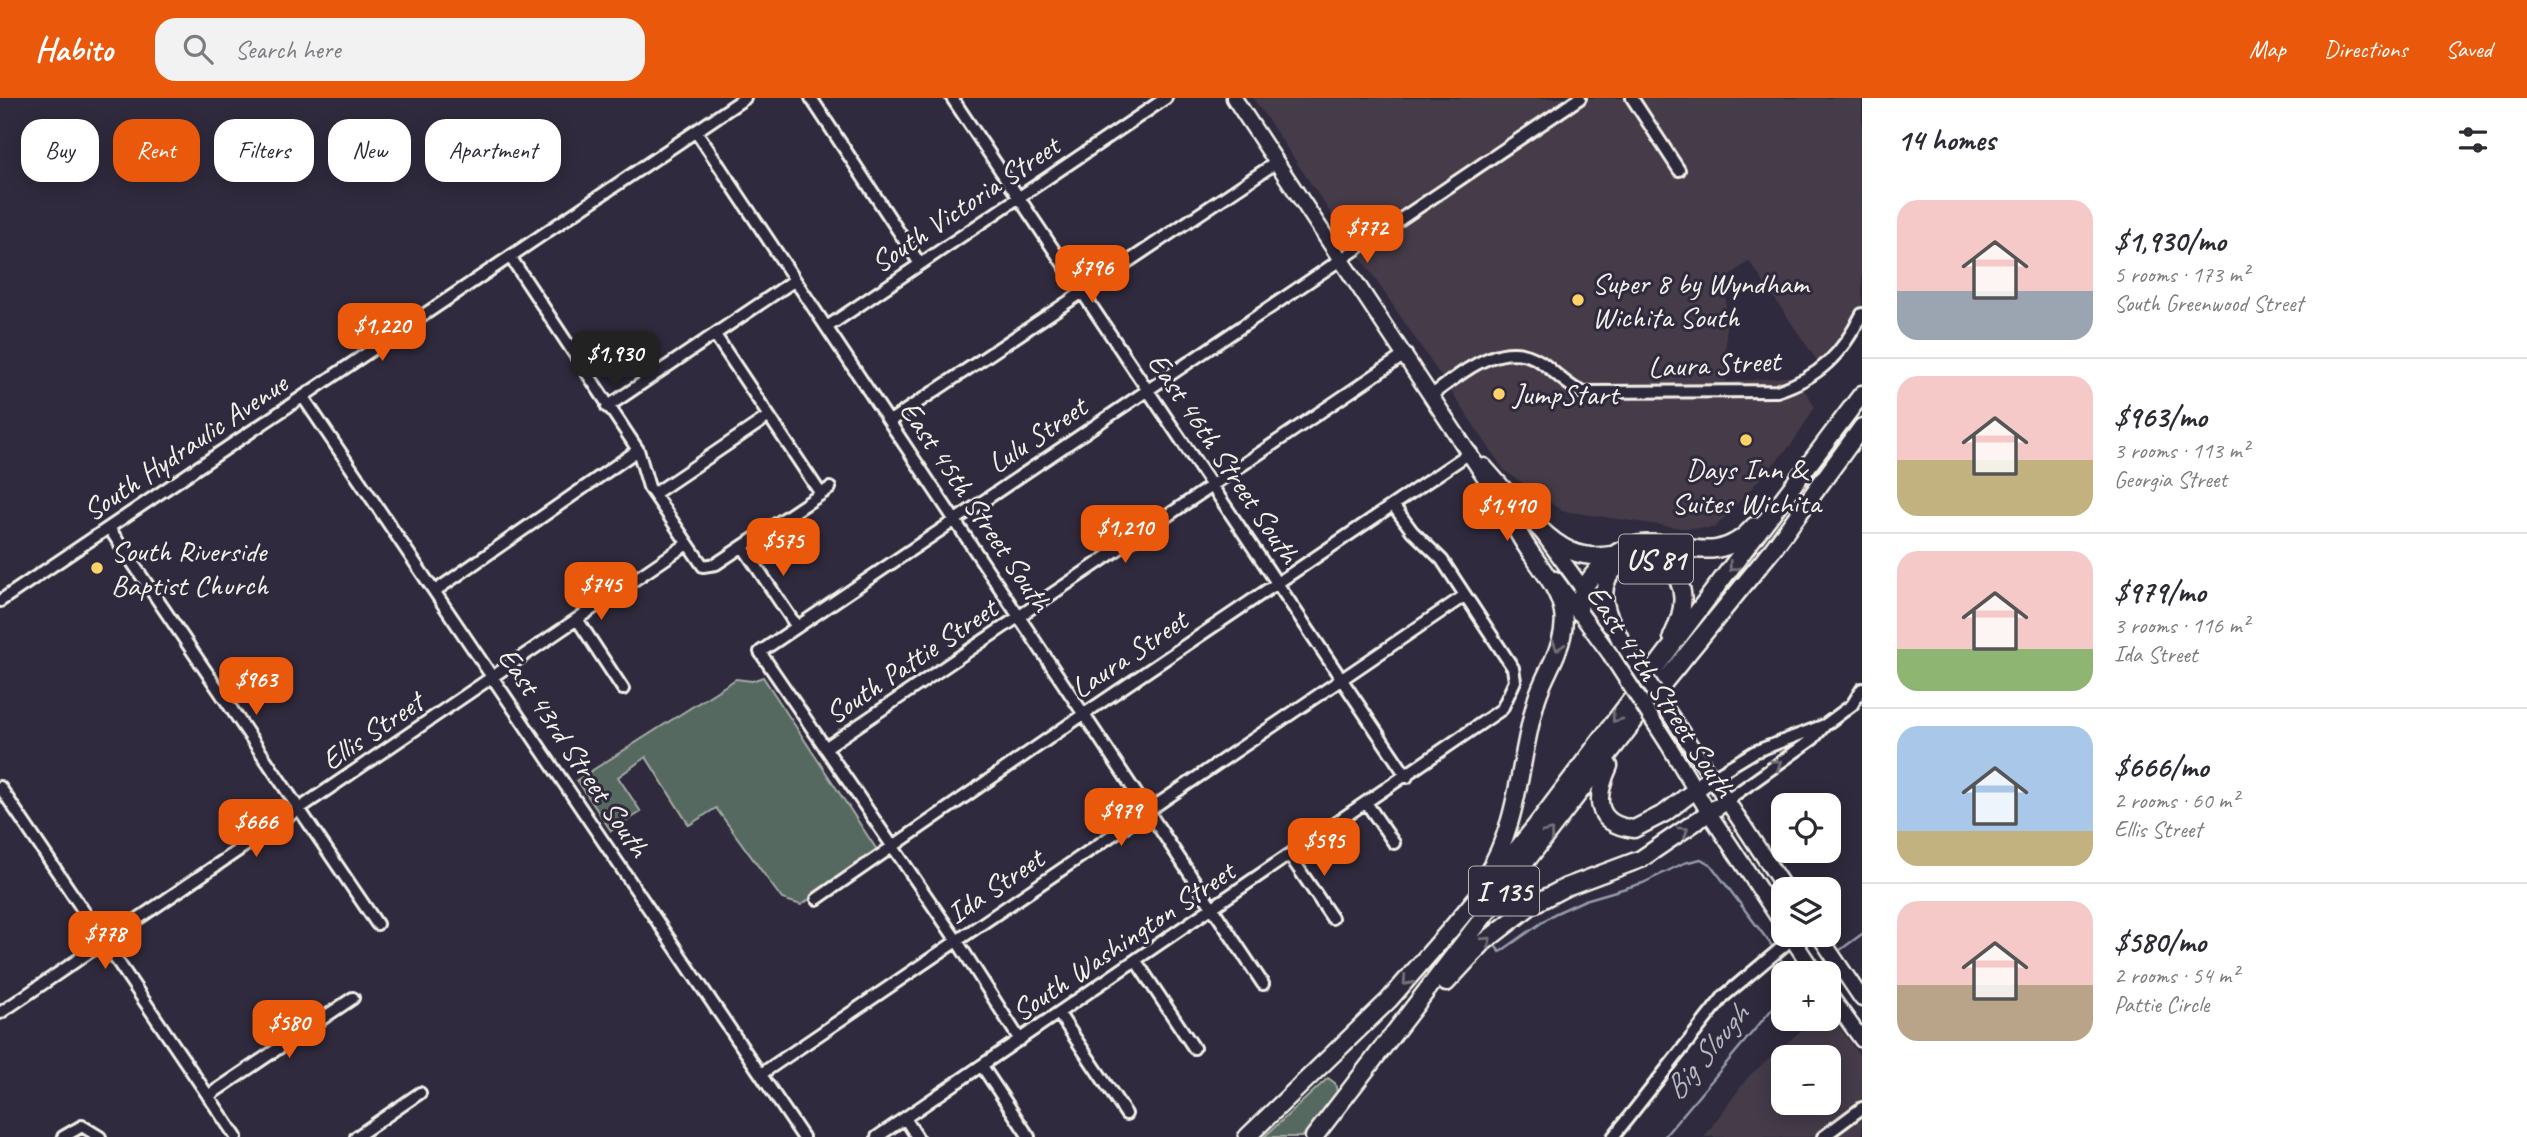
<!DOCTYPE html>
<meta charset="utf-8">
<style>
:root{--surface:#fff;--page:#f2f2f3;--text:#2b2b33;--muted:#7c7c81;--line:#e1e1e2;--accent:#ea580c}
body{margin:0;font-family:Caveat,sans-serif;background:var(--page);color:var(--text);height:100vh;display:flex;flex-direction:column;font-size:26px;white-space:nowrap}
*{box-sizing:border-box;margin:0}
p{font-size:23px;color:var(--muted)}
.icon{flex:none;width:38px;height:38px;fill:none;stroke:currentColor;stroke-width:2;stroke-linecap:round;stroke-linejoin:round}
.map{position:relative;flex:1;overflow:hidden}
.panel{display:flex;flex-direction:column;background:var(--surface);width:665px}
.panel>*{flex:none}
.banner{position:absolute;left:21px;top:21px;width:665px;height:63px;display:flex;gap:14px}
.buttons{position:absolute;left:1771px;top:695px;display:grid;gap:14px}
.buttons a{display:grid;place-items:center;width:70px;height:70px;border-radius:14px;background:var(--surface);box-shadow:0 4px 18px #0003;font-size:35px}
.price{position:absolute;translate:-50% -60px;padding:0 16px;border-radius:14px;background:var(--accent);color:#fff;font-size:23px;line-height:46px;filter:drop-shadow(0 2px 4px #0008)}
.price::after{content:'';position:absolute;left:50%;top:42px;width:21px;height:16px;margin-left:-10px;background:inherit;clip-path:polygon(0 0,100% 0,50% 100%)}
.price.current{background:#222;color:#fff}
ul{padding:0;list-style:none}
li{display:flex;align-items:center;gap:21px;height:175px;padding:0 35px}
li+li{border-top:2px solid var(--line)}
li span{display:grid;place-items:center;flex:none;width:196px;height:140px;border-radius:21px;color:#555}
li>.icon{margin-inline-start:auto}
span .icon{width:84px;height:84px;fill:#fffc;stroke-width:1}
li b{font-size:30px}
h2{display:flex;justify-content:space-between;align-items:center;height:84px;padding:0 35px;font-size:30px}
.chip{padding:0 24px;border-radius:21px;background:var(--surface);box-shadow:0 4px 18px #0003;font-size:24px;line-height:63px}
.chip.current{background:var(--accent);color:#fff}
header{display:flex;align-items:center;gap:42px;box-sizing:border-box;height:98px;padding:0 35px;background:var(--accent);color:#fff}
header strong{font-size:33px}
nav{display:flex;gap:38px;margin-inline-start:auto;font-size:24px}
.search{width:490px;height:63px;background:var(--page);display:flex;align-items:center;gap:18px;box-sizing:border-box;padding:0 24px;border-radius:21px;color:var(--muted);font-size:26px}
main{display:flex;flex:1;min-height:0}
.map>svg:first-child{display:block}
</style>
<header>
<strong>Habito</strong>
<div class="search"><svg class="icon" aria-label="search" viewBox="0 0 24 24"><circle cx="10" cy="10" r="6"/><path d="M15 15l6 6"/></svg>Search here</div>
<nav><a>Map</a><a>Directions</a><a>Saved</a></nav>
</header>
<main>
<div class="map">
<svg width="1862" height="1039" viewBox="0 0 1862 1039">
<rect width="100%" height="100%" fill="#2f2a3d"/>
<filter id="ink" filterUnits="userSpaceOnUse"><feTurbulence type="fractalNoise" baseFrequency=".0143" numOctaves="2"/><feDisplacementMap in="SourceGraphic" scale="14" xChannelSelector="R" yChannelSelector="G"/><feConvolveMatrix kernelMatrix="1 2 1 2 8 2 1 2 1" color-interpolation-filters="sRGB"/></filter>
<g filter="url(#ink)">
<path fill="#443a48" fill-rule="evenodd" d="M1253,0H1862V210L1820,267L1749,163L1726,181V284L1796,278L1815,309L1792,346L1715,430H1680L1562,413L1504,372Z
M1829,915L1862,961V1039H1704L1748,979L1814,921L1829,920ZM1783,959H1829V1004H1783Z"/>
<path fill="#566961" stroke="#a5ada4" stroke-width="2" d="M763,579L879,755L801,807L782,801L716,710L689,727L646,659L618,679L641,714L611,733L577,682L736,581L752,583Z
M1328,980L1335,985L1337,994L1302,1039H1264Z"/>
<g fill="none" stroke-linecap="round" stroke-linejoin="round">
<path stroke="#959ca9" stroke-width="2.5" d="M1496,849L1500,854L1554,816L1585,802L1643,785L1684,765L1701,761L1711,767L1772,848
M1836,855L1862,836
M1779,859L1791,875
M1816,869L1828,861
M1664,1039L1783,898"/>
<g stroke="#f4f1e8" stroke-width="16">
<path id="minor" d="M811,0L920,166
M952,0L1407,679
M1632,0L1679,72
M696,33L1263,886
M511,160L638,352L649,389L703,468L716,466L830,390
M827,229L1166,0
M715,237L821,396
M1432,297C1462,275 1503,238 1541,264C1555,274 1565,286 1581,294L1777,293C1820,279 1842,256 1862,216
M303,299L803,1039
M607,309L795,182
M890,323L1277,64
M654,396L769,318
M109,430L377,826
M743,449L797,529
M435,493L638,352
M0,503L745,0
M577,521L623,591
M825,650L1406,256
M1711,680L1754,654L1825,627
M0,689L236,1039
M1726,703L1813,641L1825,627L1852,607L1862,591
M1367,706L1394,745
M1290,758L1332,820
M817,801L1084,616L1471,354
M1136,863L1194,950
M0,915L687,446
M1059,916L1126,1016
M1020,942L957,843L760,554L1580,0
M982,968L1029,1039
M761,976L1464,498
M208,998L353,900
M905,1020L917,1039
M63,1039L82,1028L100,1039
M356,1039L420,995
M877,1039L1502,611L1515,583L1513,570L1442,462L1412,433L1393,407
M1613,1039L1724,898L1792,841
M1823,1039L1862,1010"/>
</g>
<g stroke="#f4f1e8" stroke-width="19">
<path id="major" d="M1234,0L1519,431
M1484,368L1538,429L1610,528
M1555,481L1610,556
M1679,630L1785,791
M1668,646L1709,715L1783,827
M1789,836L1815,875
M1818,836L1862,901
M1829,896L1862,942"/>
</g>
<g stroke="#f4f1e8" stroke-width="21">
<path id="highway" d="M1538,429C1560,451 1580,462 1611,457
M1579,514C1579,495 1586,485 1598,471C1652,409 1704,487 1754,428
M1621,543C1617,533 1610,523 1607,513C1594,471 1630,453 1666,463C1688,488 1686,510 1672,539
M1609,668C1595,699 1593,726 1634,731L1665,715L1711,680
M1485,779C1520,726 1519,659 1537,600C1546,571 1568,546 1563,514C1558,482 1523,453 1512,421
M1446,885L1483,845L1532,807L1566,789L1641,761L1726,703
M1247,1039L1389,902L1451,831L1535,729L1862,296
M1314,1039L1665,583L1773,451L1862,329"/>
</g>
<use href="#minor" stroke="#2f2a3d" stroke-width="10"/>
<use href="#major" stroke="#2f2a3d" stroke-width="14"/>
<use href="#highway" stroke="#2f2a3d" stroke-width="16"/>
<g stroke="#f4f1e8" stroke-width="19" stroke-linecap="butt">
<path id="major-bridge" d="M1621,543L1679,630
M1610,556L1668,646"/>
</g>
<use href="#major-bridge" stroke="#2f2a3d" stroke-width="14"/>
</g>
<defs><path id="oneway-chevron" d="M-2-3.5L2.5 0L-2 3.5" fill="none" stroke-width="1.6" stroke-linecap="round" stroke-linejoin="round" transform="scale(1.75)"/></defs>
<g stroke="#747079">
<use href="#oneway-chevron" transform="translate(1733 469) rotate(127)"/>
<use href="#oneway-chevron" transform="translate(1558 548) rotate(106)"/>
<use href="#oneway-chevron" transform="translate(1616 620) rotate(127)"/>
<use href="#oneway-chevron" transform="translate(1777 666) rotate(-34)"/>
<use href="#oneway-chevron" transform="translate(1684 733) rotate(-34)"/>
<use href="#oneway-chevron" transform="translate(1549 735) rotate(-52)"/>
<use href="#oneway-chevron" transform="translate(1487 843) rotate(-42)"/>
<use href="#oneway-chevron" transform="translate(1407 883) rotate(132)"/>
</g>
</g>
<g fill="#ffd166" stroke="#2f2a3d" stroke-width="2.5">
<circle cx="1578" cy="202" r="7"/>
<circle cx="1499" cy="296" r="7"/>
<circle cx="1746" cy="342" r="7"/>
<circle cx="97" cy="470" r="7"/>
</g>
<g text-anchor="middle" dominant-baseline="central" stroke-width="6" stroke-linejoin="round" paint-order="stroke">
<g fill="#2f2a3d" stroke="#b9b5b5" stroke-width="2">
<rect x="1619" y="436.5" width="74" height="49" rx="5"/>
<rect x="1469" y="768.5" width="70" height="49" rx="5"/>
</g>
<g font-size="28" font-weight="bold" fill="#f4f1e8">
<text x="1656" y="461">US 81</text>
<text x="1504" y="793">I 135</text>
</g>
<g font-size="30" fill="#f4f1e8" stroke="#2f2a3d">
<text transform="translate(965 106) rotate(-34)">South Victoria Street</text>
<text transform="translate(1714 266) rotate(-3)">Laura Street</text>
<text transform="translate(1037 337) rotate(-34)">Lulu Street</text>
<text transform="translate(185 349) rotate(-34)">South Hydraulic Avenue</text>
<text transform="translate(1224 360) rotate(56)">East 46th Street South</text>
<text transform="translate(976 408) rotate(56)">East 45th Street South</text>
<text transform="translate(1129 556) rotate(-34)">Laura Street</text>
<text transform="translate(911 563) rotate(-34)">South Pattie Street</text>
<text transform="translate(1661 593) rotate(57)">East 47th Street South</text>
<text transform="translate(372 633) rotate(-34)">Ellis Street</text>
<text transform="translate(574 654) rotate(56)">East 43rd Street South</text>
<text transform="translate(995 788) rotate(-34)">Ida Street</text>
<text transform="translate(1123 843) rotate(-34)">South Washington Street</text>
</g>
<g font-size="30" fill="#f4f1e8" stroke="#2f2a3d" text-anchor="start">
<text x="1592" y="185">Super 8 by Wyndham<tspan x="1592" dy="34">Wichita South</tspan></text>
<text x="1513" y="296">JumpStart</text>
<text x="1746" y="371" text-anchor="middle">Days Inn &amp;<tspan x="1746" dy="34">Suites Wichita</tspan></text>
<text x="111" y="453">South Riverside<tspan x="111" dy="34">Baptist Church</tspan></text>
</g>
<g font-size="32" font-style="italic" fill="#b5b8be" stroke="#2f2a3d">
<text transform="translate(1706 954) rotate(-50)">Big Slough</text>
</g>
</g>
</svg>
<div class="buttons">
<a><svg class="icon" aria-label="locate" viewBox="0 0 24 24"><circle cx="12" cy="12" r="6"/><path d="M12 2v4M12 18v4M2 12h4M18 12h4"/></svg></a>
<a><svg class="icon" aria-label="layers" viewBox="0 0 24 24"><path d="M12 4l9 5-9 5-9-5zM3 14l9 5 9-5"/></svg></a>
<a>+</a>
<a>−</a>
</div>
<b class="price" style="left:1367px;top:167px">$772</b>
<b class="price" style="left:1092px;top:207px">$796</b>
<b class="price" style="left:382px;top:265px">$1,220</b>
<b class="price current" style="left:615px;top:293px">$1,930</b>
<b class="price" style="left:1507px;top:445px">$1,410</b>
<b class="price" style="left:1125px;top:467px">$1,210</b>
<b class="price" style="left:783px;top:480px">$575</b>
<b class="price" style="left:601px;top:524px">$745</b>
<b class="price" style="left:256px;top:619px">$963</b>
<b class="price" style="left:1121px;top:750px">$979</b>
<b class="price" style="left:256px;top:761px">$666</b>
<b class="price" style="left:1324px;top:780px">$595</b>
<b class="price" style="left:105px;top:873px">$778</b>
<b class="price" style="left:289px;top:962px">$580</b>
<div class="banner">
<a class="chip">Buy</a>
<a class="chip current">Rent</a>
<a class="chip">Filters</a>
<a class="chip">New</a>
<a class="chip">Apartment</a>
</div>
</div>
<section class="panel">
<h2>14 homes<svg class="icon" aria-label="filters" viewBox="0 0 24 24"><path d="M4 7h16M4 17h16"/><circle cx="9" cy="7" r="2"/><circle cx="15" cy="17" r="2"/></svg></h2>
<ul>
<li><span style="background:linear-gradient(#f6c9c9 65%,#9aa5b1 0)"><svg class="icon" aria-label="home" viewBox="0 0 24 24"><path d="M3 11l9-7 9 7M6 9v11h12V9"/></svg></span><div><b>$1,930/mo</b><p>5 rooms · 173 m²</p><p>South Greenwood Street</p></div></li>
<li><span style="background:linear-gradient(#f6c9c9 60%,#c2b280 0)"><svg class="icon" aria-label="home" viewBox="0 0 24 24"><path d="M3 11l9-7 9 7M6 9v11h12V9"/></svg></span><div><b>$963/mo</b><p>3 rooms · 113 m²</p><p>Georgia Street</p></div></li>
<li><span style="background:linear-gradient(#f6c9c9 70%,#8fb573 0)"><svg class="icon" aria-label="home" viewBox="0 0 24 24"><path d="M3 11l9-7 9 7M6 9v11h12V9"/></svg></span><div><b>$979/mo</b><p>3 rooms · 116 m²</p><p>Ida Street</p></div></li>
<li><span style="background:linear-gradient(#a9c7e8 75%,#c2b280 0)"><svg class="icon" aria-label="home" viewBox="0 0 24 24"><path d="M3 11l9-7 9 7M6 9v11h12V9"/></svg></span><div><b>$666/mo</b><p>2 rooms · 60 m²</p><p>Ellis Street</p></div></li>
<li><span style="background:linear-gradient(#f6c9c9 60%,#b9a48a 0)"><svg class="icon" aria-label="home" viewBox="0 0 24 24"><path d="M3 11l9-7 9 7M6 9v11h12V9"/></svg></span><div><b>$580/mo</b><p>2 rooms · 54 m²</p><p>Pattie Circle</p></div></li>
</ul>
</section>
</main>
